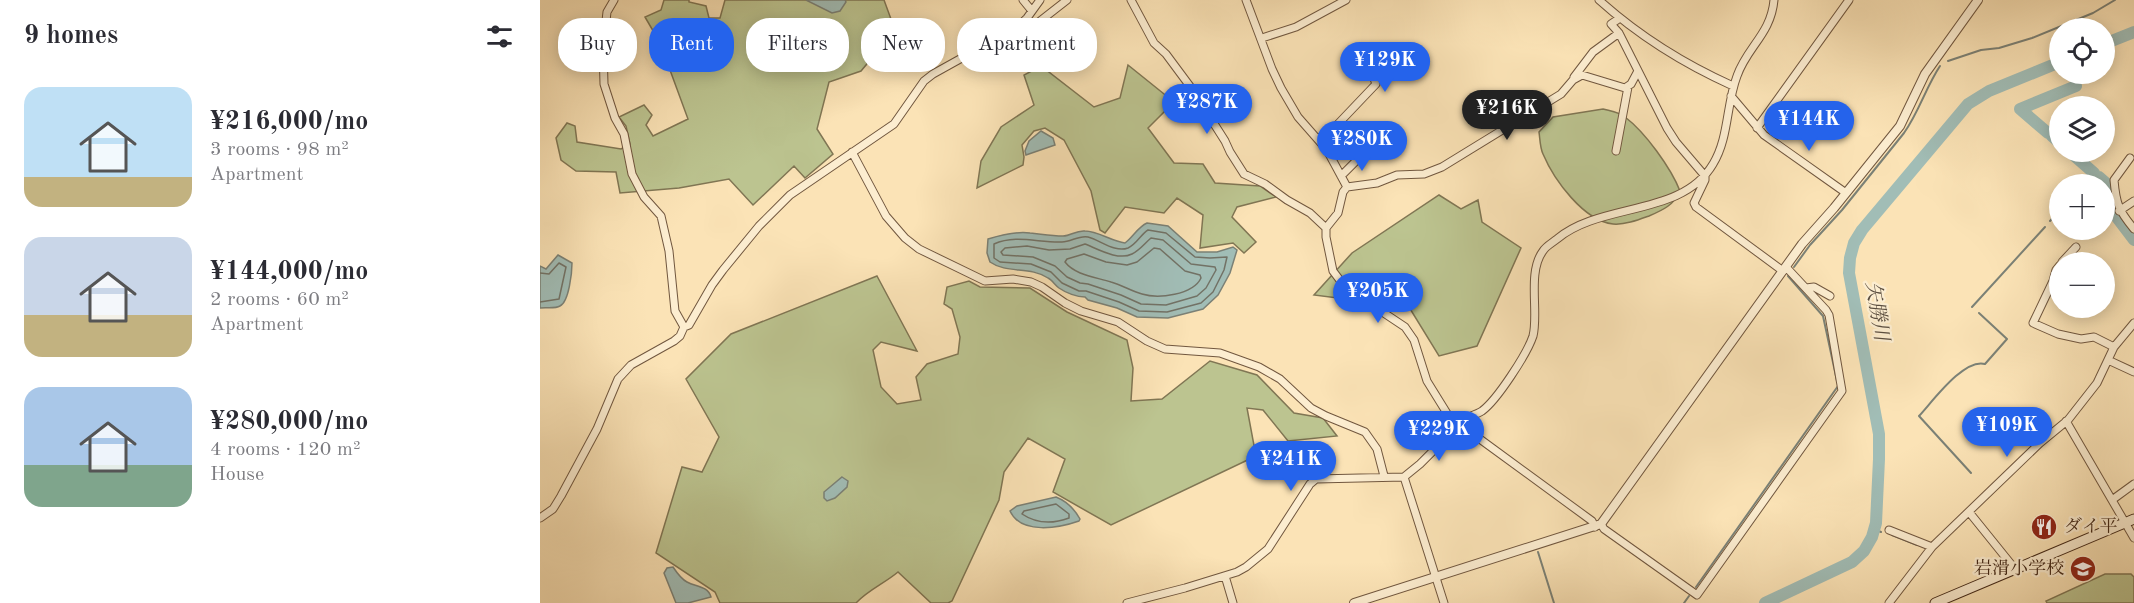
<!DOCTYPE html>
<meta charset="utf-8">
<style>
:root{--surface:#fff;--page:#f7f7f7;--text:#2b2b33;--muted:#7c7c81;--accent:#2563eb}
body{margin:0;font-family:"Old Standard TT","Noto Serif JP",serif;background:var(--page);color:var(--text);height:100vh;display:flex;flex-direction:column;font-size:22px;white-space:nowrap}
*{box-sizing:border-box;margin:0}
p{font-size:20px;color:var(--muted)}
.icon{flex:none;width:33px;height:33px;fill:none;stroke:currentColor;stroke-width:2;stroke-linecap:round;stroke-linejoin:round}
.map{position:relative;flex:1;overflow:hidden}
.sheet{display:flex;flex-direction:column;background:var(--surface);width:540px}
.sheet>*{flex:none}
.banner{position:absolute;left:18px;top:18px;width:570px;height:54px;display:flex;gap:12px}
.tools{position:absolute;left:1509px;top:18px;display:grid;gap:12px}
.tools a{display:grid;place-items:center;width:66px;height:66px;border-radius:50%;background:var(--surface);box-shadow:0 3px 15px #0003;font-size:30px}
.price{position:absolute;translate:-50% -51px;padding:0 14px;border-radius:21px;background:var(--accent);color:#fff;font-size:20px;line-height:39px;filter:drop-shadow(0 2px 3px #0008)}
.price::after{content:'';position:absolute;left:50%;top:36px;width:18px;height:14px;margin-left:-9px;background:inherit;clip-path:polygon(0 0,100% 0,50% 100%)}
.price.on{background:#222;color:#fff}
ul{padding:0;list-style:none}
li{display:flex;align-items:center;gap:18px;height:150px;padding:0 24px}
li span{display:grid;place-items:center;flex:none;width:168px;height:120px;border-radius:18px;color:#555}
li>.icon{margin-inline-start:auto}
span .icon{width:72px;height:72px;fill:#fffc;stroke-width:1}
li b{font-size:26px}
h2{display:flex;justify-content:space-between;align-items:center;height:72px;padding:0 24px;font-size:26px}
.pill{padding:0 21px;border-radius:24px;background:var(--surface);box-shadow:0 3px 15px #0003;font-size:21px;line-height:54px}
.pill.on{background:var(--accent);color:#fff}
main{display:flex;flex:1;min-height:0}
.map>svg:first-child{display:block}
</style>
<main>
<section class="sheet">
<h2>9 homes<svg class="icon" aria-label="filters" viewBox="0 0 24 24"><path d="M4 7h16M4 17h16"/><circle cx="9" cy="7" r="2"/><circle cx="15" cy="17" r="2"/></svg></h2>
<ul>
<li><span style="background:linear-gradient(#bfe0f5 75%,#c2b280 0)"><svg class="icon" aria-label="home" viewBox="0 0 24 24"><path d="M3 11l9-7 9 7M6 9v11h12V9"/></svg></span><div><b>¥216,000/mo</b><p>3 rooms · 98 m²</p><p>Apartment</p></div></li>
<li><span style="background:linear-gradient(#c9d6e8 65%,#c2b280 0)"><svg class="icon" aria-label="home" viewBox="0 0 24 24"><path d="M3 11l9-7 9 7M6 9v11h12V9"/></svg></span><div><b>¥144,000/mo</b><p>2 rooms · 60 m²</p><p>Apartment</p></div></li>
<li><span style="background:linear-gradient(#a9c7e8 65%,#7fa58c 0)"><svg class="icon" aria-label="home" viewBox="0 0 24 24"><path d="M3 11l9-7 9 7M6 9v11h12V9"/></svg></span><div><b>¥280,000/mo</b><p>4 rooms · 120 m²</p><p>House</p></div></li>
</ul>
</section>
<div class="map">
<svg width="1594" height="603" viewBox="0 0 1594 603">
<rect width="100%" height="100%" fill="#fbe3b6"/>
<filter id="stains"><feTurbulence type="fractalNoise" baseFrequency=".00333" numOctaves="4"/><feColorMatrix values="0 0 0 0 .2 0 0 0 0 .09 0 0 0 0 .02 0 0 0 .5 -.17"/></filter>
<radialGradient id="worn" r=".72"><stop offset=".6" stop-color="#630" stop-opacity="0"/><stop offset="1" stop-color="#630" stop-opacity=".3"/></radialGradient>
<path fill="#bcc490" stroke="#807654" stroke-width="1.5" d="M124,0H149V2L166,6L169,18H180L185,0H344L355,30L321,71L289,82L277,129L293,154L265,178L254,166L213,205L189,179L139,188L80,193L76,172L36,171L21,160L16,138L27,123L35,126L37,142L81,149L90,144L86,126L79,117L104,105L112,115L106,125L113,136L148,119L130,70L126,53L105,17L121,10Z
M588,65L634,102L608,128L634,163L663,164L675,183L720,186L736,197L697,207L692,217L716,242L704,253L693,243L660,248L663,215L637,198L624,213L585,207L565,233L560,230L551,191L524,140L505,128L494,131L482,145L484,157L483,165L437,188L441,161L461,127L494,105L484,75L501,66L554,107L580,98Z
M1063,109C1070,111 1079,112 1085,117C1105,132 1131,168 1140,191C1134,205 1123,210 1109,216C1098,220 1085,225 1073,224C1044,221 1014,180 1003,154C1000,148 1000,139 999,132L1013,117Z
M899,195L921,209L938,200L942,222L981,248L937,346L899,356L869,307L774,295L812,253Z
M337,276L377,351L341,342L333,350L341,387L357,404L381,400L376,377L387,364L418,354L420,337L412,309L404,304L407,287L429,281L440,287L490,288L527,312L587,340L593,368L591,401L622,399L670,361L717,375L754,413L783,418L797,436L748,441L723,410L707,408L716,456L571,525L513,492L525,459L488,438L464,472L459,500L412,601L408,603H391L358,572C345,583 328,590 316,603H180L175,592L116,553L142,467L162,472L179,437L146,379L191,334Z
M1565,574H1591L1594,577V603H1507L1506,601Z"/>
<path fill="#a1bdb6" stroke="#7b8176" stroke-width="1.5" d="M266,0H305L306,2L300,11L292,13Z
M501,131L513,138L515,145L486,155L485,151L489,141Z
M607,223L628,226L657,252H677L693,247L697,250L690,273L678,295L663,309L628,318L597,317L577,308L548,300L545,297C537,297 526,293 519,288C515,285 512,280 508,278C490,266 467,274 450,262L447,253L448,239C461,235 476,231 490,233C501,234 511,236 523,236C531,236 536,230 545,231C558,231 571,241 585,243C593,237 598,227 607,223Z
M18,255L32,263C32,272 29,302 20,306C15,309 6,307 0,308V266L6,269Z
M302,477L308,481L307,487L295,498L287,501L284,498V492Z
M516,497C526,501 535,510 540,519L539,521C519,528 481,535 470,511L477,506Z
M133,567C137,573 141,579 147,582C156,587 168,586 171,597L148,603H136L124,573L127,568Z"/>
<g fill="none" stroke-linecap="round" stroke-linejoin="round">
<path stroke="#727266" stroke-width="1.5" d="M608,230L626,233L655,257L670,258L687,257L684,270L673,292L661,303L627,312L599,311L579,302L546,291H539L522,283L511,272L491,264L460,262L454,258V244C476,234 499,243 522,242C531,242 539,235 548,237C560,240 575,253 588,248C597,244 601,234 608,230Z
M611,238L623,240L651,264L675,267L676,270L666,288L657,296L626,305L601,304L581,295L548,284L540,283L527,277L515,266L493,257L463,255L461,252L465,248L487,246L509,250L530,249L545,244C558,249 578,261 592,254C600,250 605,243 611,238Z
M614,248L620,249L645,271L660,275L661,278C653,295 618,299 602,294C591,291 582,285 571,282C555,277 535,275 525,262L527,259L544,254L566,262L587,265L597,262Z
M0,273L9,274L19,263L26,267L19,299L0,302
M516,504L529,514V518C513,524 497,524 482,514L484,511Z"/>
<path stroke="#7b8176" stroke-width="2" d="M1408,61L1441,50L1459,48L1492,38L1553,13L1575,0
M1509,134L1482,109L1534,87L1533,85
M1513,137L1520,143
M1529,152L1553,173L1542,184
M1510,221L1520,210
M1254,267L1270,245L1302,210L1364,133C1379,112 1386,87 1400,66
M1248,276L1283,316L1297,381
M1432,307L1505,227
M1431,473L1379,416C1393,401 1424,358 1445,364L1467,339L1439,313
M1334,529L1341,532
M1352,535L1377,545
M998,552L1014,603
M1156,587L1298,386
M1144,603L1149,596"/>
<path stroke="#a1bdb6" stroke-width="12" d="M1564,44L1594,32
M1508,133L1480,109L1536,86
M1512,136L1520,143
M1530,152L1554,173
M1559,177L1567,184L1569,207L1594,240
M1225,603L1312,562L1324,551L1332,537L1336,523L1339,459V434L1309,273L1310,258L1314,243L1322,230L1428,104L1449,91L1520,62"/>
<g stroke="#71573f" stroke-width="9">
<path id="minor" d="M74,0L67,12L63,47L64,84L75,118L84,134L92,174L104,197L121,216L129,251L135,311L144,327L149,325L172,285L183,270L219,226L250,195L354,124L384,81L393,74L447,44L495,25L527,0
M483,0L492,11
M591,0L614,43L626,54L652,89L685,141L690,152L704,174L725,184L747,200L770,213L786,228
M706,0L732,69L741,88L758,117L787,150L807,187
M1059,0C1099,36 1144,64 1193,86
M1080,18L1071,24L1079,33L1127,128L1136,142L1165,176
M470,34L487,18L500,0
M722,38L756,27L806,0
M1034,77L1053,52L1079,33
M1191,96L1224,135L1306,193
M1217,128L1309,0
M778,139L797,125L836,84L824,52L809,57
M1076,151L1088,87
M312,152L346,216L365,238L379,249L445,281L473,279L491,282L502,287L525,303L541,311L578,322L607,341L625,349L680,353L719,367L740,379L771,408L786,416L825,432L837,449L844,476
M1590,158L1574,180C1576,204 1579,211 1594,229
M801,176L825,152
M1165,176V180L1154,203L1156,207L1243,271
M807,187L837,183L857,175L884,174L902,167L1021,94L1033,80L1042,75L1085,88L1091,84L1098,71
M807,187L803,192L798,213L786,228V237L793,271L805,287L865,327L874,340L887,381L913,423
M1579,211L1594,201
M1522,262L1536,247
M1520,265L1516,270L1513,281L1493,323L1518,334L1541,339L1554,337L1574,347
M1266,288L1274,287L1290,296
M1568,360L1594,372
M1526,421L1594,538
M913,423H918L1052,521L1055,527
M918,423C925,417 934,416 942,411C957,400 987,354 993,336C999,313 987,272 1003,251C1006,246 1012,243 1017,239C1061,202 1142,217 1173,164C1189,138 1186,105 1197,76C1207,47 1231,34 1234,0
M864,477L904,603
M1572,500L1594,484
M1429,512L1475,569
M0,518L13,509L21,496L57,429L78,379L91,365L134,341L140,336L144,327
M1061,524L1064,529L1157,595L1302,391L1289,315L1286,310L1246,267
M1349,530L1392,547
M685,576L693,603
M587,603L645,588L697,572L706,567L728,549L770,484L776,479L864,477L880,464L896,448L913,423
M1349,603L1392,547L1500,443L1528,420L1557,383L1574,347L1594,323"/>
</g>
<g stroke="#71573f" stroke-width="10">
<path id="tertiary" d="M814,603L1061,524L1262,244L1294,208L1360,126L1385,74L1438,0"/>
</g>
<g stroke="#432817" stroke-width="11">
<path id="secondary" d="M1395,603L1594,519"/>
</g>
<use href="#minor" stroke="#fcedd0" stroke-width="7"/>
<use href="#tertiary" stroke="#fcedd0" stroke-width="8"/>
<use href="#secondary" stroke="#fcedd0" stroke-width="9"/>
</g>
<defs>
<g id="restaurant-disc" transform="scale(1.35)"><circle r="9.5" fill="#8f2418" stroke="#fcedd0"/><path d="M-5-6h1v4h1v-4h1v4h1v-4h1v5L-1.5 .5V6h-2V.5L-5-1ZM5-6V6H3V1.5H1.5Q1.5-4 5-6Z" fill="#fff"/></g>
<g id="school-disc" transform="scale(1.35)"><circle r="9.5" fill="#8f2418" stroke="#fcedd0"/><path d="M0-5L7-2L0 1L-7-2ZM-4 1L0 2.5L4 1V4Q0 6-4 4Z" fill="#fff"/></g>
</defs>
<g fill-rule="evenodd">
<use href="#restaurant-disc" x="1504" y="527"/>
<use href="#school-disc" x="1543" y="569"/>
</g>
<g text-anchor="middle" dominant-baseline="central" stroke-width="4.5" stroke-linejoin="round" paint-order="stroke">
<g font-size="18" fill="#432817" stroke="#fcedd0" text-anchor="start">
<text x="1524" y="527">ダイ平</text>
<text x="1524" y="569" text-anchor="end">岩滑小学校</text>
</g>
<g font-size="20" font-style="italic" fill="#5a4d3f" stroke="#fcedd0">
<text transform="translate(1336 311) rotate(81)">矢勝川</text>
</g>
</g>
<rect width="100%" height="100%" filter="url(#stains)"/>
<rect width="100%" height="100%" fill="url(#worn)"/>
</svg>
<div class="tools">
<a><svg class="icon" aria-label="locate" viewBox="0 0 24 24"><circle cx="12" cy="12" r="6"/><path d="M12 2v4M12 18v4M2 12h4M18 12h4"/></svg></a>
<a><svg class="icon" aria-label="layers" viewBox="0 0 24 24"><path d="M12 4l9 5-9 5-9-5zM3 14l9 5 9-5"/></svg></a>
<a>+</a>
<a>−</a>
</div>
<b class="price" style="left:845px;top:93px">¥129K</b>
<b class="price" style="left:667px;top:135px">¥287K</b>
<b class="price on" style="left:967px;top:141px">¥216K</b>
<b class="price" style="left:1269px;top:152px">¥144K</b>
<b class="price" style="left:822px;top:172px">¥280K</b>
<b class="price" style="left:838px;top:324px">¥205K</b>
<b class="price" style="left:1467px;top:458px">¥109K</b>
<b class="price" style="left:899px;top:462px">¥229K</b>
<b class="price" style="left:751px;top:492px">¥241K</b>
<div class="banner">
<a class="pill">Buy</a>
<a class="pill on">Rent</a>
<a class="pill">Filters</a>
<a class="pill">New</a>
<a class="pill">Apartment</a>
</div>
</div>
</main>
